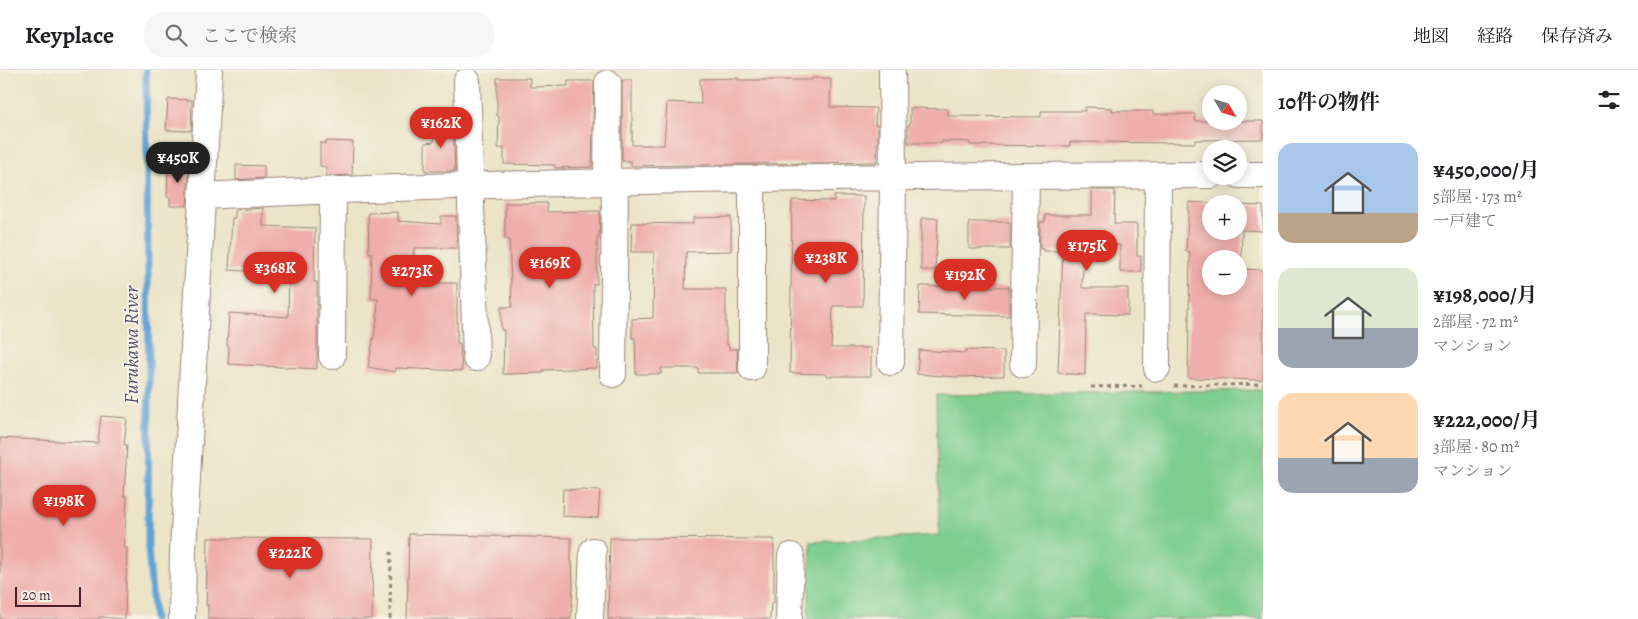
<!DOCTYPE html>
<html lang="ja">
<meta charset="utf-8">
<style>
:root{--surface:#fff;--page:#f6f6f6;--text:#202124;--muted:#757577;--line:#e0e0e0;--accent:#d93025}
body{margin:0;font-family:Alegreya,"Noto Serif JP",serif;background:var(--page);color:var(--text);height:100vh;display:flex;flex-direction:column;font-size:19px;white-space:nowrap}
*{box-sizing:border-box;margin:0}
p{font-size:16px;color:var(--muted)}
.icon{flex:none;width:28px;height:28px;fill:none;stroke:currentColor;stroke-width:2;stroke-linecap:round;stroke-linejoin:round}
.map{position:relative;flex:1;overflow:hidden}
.side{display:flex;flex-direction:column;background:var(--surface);width:375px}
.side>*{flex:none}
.needle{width:32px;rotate:128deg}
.controls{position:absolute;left:1202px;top:15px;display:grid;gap:10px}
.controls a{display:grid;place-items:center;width:45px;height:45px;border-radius:50%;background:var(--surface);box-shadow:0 2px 12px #0003;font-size:25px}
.scale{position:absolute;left:15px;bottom:12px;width:66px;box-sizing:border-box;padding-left:5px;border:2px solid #4a1f2b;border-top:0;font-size:14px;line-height:18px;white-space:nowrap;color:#4a1f2b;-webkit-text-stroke:4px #f7f3e8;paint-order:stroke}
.price{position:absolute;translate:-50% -42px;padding:0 11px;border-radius:18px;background:var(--accent);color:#fff;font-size:16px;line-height:32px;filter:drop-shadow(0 1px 2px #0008)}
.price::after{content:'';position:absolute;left:50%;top:30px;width:15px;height:11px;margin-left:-8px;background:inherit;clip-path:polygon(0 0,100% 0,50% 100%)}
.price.current{background:#222;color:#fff}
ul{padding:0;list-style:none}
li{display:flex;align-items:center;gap:15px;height:125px;padding:0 15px}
li span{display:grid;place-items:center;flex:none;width:140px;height:100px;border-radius:15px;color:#555}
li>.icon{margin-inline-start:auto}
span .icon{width:60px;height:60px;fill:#fffc;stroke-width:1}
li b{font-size:21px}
h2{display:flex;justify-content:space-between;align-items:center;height:60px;padding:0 15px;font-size:21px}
header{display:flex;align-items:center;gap:30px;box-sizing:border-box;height:70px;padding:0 25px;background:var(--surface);border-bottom:1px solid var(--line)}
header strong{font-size:24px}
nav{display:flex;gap:28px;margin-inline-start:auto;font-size:18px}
.search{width:350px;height:45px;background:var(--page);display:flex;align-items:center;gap:12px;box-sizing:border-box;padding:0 18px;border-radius:20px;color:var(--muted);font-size:19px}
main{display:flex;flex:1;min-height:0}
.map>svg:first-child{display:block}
</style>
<header>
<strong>Keyplace</strong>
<div class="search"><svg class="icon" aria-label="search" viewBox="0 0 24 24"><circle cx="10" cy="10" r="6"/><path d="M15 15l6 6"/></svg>ここで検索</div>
<nav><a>地図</a><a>経路</a><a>保存済み</a></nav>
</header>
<main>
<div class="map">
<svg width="1263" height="549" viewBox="0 0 1263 549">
<rect width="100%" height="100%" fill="#f7f3e8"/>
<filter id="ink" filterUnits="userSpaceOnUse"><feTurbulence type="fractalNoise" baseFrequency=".02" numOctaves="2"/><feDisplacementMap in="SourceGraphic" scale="10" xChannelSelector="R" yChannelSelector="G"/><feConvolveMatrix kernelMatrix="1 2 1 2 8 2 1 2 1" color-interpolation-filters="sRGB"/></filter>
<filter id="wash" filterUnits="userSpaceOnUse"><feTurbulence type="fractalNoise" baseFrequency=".0096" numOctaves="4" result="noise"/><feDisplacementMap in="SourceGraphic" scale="20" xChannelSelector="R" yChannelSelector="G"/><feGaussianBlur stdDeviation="1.12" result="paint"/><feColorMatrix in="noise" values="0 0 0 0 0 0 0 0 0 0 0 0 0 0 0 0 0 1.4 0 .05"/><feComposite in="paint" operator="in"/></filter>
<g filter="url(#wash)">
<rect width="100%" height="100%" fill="#ebe4c7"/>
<path fill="#7ece8e" stroke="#64765c" d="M1263,320V549H808L811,472L939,465L936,325Z"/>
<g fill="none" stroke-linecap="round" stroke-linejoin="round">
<path stroke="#62a2d5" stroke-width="7" d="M146,0L149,298L148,477L154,549"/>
</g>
<g id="blocks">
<path fill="#efaeab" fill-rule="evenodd" d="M497,8H530V17L568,16V11H594L592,97L555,98V95L504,94V78H498L499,46H497Z
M738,8V10H812V8H831L830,37L876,38L875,55H878L877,92L631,96V91H622V10H632V75H664L667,32L701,34L700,9Z
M168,29L192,30L191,61L166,60Z
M1085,37L1112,38V41H1153V44H1195V51H1263V69L1195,70V73L1070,72V76L970,75V72L942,71V73H908V55H910V38L948,39V46L1041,47V41H1085Z
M434,51H453L455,101H425V73L434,72Z
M326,71L353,72L352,105L326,106V97L320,96V73H326Z
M168,93H189L187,136H170V127H167Z
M236,95L264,96V108L236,110Z
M1092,120H1115L1114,154H1137V186H1141V202H1120V175H1087V181H1084L1082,218H1128V245L1086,244L1085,305L1058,303L1063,181H1044V179H1040V152H1045V145H1092Z
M834,126H864L863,236H833L831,278H871V306H826V304L790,303L792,130L834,131Z
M1189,132L1222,134H1211V161H1239V135L1263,136V161L1242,160L1241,199L1263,200V310L1188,308L1190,182L1186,181ZM1211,189H1239V216H1211Z
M505,133H547V142L600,141L599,167H597V214H593L594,279H597V298L543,300V303L503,304L504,260H501V237H512L509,169H505Z
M263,138V156L315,158L314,212H317V299L228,294L229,276H227L229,243L288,247L289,204L229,200L232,148H235V140Z
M398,142V151L441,154V146H456L457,178H414L413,213H457V273H460L462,301L396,298L395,302L368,297L377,250L378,229H371L372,183H369L368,143Z
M731,147V181L686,182L685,219H726V274H728L729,279H737L738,303H698V298H661V304H636L635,268H632V249L653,248L654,182H631L632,153L693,154V148Z
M921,148H938L935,200H921Z
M969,152H1010V179H969Z
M920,216L1009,217V246L919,244Z
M919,280L966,283V280L1004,281V306L955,307L917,304Z
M101,346L127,348L124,375H127L124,426H127L124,478H127L125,549L99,547V549H0V368L98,373Z
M563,419L600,421L598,448L562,446Z
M409,464L571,468V491H572L573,515L571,549H407Z
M208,468L373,469L372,549H208V535H206Z
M610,468L774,469V533H771L770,549H608Z"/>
</g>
</g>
<g filter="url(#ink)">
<use href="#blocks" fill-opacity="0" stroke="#9a8279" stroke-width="1"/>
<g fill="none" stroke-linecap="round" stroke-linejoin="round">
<g stroke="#9a8279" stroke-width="28">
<path id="minor" d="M467,11L476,288
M1239,105H1263
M607,113L608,13
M202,126C538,110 875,106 1211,105
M332,286L333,120
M891,292L893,107L892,0
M1023,294L1026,106
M752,298V110
M1157,298L1158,105
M613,304L615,113
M182,549L183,481L209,0
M590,549L593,481
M789,549L791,486"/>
</g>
<path stroke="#9a8279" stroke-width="3" stroke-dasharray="4 4" stroke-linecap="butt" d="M1174,316L1263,314
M1091,317L1142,316
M390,549L391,482"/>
<use href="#minor" stroke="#fff" stroke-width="26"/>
</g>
</g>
<g text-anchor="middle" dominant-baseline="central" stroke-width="4" stroke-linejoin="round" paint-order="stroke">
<g font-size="20" font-style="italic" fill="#54536f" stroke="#f7f3e8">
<text transform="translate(131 275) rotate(-90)">Furukawa River</text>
</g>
</g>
</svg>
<div class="controls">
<a><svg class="needle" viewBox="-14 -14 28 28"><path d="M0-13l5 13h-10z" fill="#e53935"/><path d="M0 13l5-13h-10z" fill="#757577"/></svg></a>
<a><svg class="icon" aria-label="layers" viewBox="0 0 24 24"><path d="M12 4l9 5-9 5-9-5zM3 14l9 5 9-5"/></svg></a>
<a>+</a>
<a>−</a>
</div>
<div class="scale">20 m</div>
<b class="price" style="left:441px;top:79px">¥162K</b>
<b class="price current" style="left:178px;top:114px">¥450K</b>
<b class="price" style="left:1087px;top:202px">¥175K</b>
<b class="price" style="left:826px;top:214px">¥238K</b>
<b class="price" style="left:550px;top:219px">¥169K</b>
<b class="price" style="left:275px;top:224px">¥368K</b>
<b class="price" style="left:412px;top:227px">¥273K</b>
<b class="price" style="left:965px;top:231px">¥192K</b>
<b class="price" style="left:64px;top:457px">¥198K</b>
<b class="price" style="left:290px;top:509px">¥222K</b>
</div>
<section class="side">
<h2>10件の物件<svg class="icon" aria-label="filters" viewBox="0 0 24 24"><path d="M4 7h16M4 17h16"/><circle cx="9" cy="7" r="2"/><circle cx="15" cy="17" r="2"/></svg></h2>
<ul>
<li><span style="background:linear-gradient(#a9c7e8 70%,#b9a48a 0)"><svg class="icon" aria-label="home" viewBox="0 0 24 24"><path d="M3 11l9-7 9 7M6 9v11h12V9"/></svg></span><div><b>¥450,000/月</b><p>5部屋 · 173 m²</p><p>一戸建て</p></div></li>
<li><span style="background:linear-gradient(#dfe7d0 60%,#9aa5b1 0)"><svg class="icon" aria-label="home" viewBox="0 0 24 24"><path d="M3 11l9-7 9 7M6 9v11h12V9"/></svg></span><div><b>¥198,000/月</b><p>2部屋 · 72 m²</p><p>マンション</p></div></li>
<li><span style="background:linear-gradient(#ffd9b3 65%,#9aa5b1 0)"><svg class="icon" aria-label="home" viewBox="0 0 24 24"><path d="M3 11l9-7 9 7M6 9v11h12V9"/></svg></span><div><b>¥222,000/月</b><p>3部屋 · 80 m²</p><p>マンション</p></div></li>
</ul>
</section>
</main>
